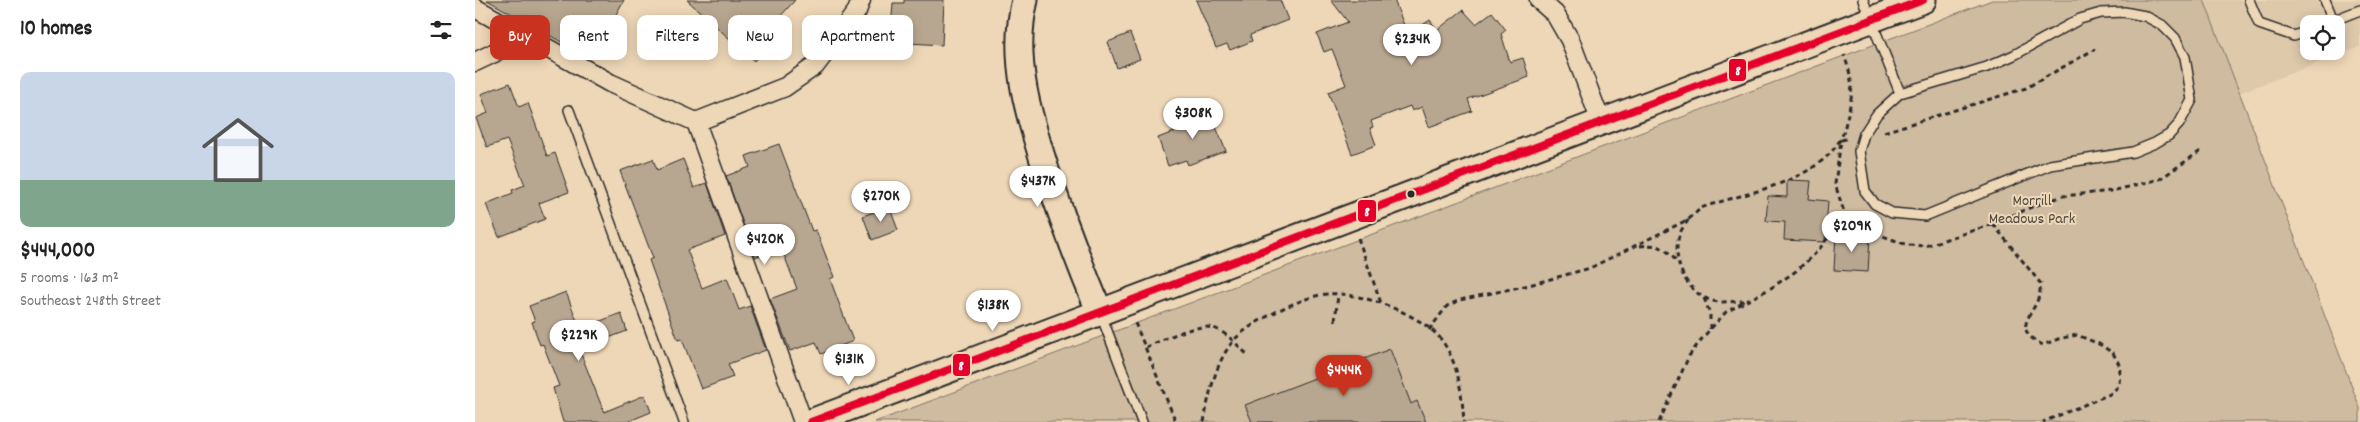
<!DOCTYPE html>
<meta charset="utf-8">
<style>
:root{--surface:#fff;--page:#f6f6f6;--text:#222;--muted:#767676;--accent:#c8321e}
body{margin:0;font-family:Dekko,sans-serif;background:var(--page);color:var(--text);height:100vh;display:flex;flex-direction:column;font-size:19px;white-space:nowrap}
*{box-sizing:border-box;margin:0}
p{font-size:16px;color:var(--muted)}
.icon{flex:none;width:28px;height:28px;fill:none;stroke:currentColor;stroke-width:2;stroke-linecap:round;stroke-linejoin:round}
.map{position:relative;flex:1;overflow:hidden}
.panel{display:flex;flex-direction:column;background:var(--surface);width:475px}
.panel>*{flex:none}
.top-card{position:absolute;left:15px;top:15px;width:475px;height:45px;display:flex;gap:10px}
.tools{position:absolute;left:1825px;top:15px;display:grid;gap:10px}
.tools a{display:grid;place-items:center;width:45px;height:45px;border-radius:10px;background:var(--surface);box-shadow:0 2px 12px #0003;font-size:25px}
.price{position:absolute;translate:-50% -42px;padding:0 11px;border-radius:18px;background:#fff;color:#222;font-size:16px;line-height:32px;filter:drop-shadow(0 1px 2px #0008)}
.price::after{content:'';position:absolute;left:50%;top:30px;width:15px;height:11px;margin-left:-8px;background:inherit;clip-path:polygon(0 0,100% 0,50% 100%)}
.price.current{background:var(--accent);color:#fff}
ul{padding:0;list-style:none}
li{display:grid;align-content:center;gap:10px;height:265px;padding:0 20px}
li span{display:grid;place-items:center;height:155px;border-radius:10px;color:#555}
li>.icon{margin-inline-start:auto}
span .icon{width:90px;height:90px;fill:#fffc;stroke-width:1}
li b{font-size:21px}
h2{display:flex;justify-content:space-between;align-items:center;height:60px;padding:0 20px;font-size:21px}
.tag{padding:0 18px;border-radius:10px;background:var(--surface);box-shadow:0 2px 12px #0003;font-size:18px;line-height:45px}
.tag.current{background:var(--accent);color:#fff}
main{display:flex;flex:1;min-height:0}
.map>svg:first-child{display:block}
</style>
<main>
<section class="panel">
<h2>10 homes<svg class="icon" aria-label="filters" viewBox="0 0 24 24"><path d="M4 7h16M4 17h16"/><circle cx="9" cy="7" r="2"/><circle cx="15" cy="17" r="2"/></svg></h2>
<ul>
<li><span style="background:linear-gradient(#c9d6e8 70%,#7fa58c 0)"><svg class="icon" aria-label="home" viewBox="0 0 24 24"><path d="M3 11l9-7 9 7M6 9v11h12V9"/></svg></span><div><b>$444,000</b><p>5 rooms · 163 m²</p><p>Southeast 248th Street</p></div></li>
</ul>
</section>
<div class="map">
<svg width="1885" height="422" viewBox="0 0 1885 422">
<rect width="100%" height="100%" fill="#eed7b7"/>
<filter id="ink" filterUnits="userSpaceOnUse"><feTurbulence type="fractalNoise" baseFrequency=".02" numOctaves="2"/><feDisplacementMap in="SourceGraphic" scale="10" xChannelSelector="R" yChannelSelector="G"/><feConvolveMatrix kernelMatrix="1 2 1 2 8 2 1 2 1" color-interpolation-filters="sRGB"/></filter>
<g filter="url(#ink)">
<path fill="#dec9ab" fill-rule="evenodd" d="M1729,0H1885V47L1764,93ZM1834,24H1861V51H1834Z"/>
<path fill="#cfbba0" stroke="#7d7366" d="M1517,0H1729L1885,408V422H400Z"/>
<path fill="#b8a790" stroke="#2b2b2b" d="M12,0H149L130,34L120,28L106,53Z
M212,0H320L295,28L303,35L279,61Z
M429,0H469L467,45L434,43L430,41L431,38H427V32L416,31L418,3H429Z
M721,0H805L813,20L775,35L777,41L755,50L752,44L741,48Z
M856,0H919L933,35L955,20L962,30L988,10L1001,24L1017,12L1031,30L1026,34L1035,62L1048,58L1054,77L993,99L997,111L954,127L947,107L937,111L935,106L896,121L898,127L895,128L901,145L877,154L853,92L871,85L857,49L849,52L842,34L873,22Z
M655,33L665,59L642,68L633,42Z
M35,83L44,107L53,103L72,156L80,153L94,192L64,203L70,219L24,237L11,204L38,193L37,190L50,185L32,140L12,147L1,118L13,113L6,94Z
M733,108L751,151L713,165L711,160L693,166L683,138L712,127L709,117Z
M304,144L337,231L341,230L359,277L355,279L378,341L346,354L341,342L315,351L295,299L322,289L306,247L280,257L251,176L275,167L271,156Z
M178,159L182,170L208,159L219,188L232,183L250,236L212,250L227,288L252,278L264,310L275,306L291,350L253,364L258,377L226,389L207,339L203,340L191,307L174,260L178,258L145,171Z
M1312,180L1336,181L1334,199L1353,201L1350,242L1309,240L1310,222L1291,221L1293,196L1312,197Z
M414,206L423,230L397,240L388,216Z
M1361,234L1395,236L1393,272L1359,270Z
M91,292L105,329L146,313L152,331L104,349L129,412L170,395L176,412L152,422H88L78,388L84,386L68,344L65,345L57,322L60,321L54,306Z
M915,349L936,404L942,401L951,422H777L770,405Z"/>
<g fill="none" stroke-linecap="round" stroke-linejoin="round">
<g stroke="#2b2b2b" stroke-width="12">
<path id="lane" d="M1388,0L1425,93
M1774,0L1784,24L1819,36L1834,30
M1850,0L1858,20
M1649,12L1670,16L1687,25L1700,38L1710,57L1717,100L1704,124L1694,135L1680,143L1658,152L1575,165L1450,216L1417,213L1400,204L1390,191L1384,151L1389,134L1402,114L1425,93L1512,67L1539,55L1605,19L1626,13Z
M1849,24L1885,10
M94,110L209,422
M626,315L667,422"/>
</g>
<g stroke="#2b2b2b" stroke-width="21">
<path id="street" d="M1064,0L1080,14L1095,40L1126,122
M0,8L135,83L221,122L328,422
M0,62L19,53L44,33
M221,122L310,87L340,66L382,11L386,0"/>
</g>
<g stroke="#2b2b2b" stroke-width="29">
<path id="secondary" d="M550,0C535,60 555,120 573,176C589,223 606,268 625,313
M336,422L1448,0"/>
</g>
<path stroke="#2b2b2b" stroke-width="3" stroke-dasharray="5 4" stroke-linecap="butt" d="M1409,132L1551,88L1620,49
M1371,139L1366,140L1360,184L1370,215L1395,231L1432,245L1450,246L1518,224L1559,206L1588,196L1637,191L1685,179L1727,150
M1213,220C1211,224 1207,228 1205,233C1195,259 1211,294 1238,301C1247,303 1260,301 1269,301
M1518,224L1566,284C1565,288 1565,293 1564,296C1558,316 1535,329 1568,345L1583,339L1602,335L1624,344L1638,353L1645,366L1644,386L1635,394L1568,422
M883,238L906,303
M1165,246C1185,243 1190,248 1203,263
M1229,298L1235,314V330
M860,321L863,295
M660,323L701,422
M954,330L972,306L985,300L1054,285L1115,268L1214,219L1226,208C1270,192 1339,184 1365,140C1369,134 1370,125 1372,118C1379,92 1378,80 1369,55
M671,347C688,340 723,321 741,329C753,334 764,347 774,356
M729,422C734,394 741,359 761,338C778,321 828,296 852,294C884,291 950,315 968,342C984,366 987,394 989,422
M1184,422L1214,356L1229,336L1251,312L1296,288L1321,271L1342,252L1370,215"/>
<use href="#lane" stroke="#eed7b7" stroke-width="9"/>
<use href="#street" stroke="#eed7b7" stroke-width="18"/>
<use href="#secondary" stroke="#eed7b7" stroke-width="25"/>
<g stroke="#eed7b7" stroke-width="11">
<path id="bus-1" d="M336,422L1448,0"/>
</g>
<use href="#bus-1" stroke="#e4002b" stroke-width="8"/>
</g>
</g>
<circle fill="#2b2b2b" stroke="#eed7b7" stroke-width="2" cx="936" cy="194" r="4.5"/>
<g text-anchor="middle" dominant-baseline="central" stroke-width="4" stroke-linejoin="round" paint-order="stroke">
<g font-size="16" fill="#4c4842" stroke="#eed7b7">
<text x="1557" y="201">Morrill<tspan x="1557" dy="18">Meadows Park</tspan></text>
</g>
</g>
<g stroke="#eed7b7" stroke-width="2">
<rect x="1253" y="58" width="19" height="24" rx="5" fill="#e4002b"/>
<rect x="882" y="199" width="20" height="24" rx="5" fill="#e4002b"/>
<rect x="477" y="353" width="19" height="24" rx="5" fill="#e4002b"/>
</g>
<g font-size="14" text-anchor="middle" font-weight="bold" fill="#fff">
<text x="1263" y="75">8</text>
<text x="892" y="216">8</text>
<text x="486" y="370">8</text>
</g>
</svg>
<div class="tools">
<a><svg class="icon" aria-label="locate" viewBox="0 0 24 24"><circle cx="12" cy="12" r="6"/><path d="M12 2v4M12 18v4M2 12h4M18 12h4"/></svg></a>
</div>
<b class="price" style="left:937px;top:66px">$234K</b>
<b class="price" style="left:718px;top:140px">$308K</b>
<b class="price" style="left:563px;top:208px">$437K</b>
<b class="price" style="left:406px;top:223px">$270K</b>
<b class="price" style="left:1377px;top:253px">$209K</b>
<b class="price" style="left:290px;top:266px">$420K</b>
<b class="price" style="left:518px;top:332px">$138K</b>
<b class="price" style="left:104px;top:362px">$229K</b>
<b class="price" style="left:374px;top:386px">$131K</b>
<b class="price current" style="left:869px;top:397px">$444K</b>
<div class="top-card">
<a class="tag current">Buy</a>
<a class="tag">Rent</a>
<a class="tag">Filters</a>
<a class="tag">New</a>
<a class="tag">Apartment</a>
</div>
</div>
</main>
